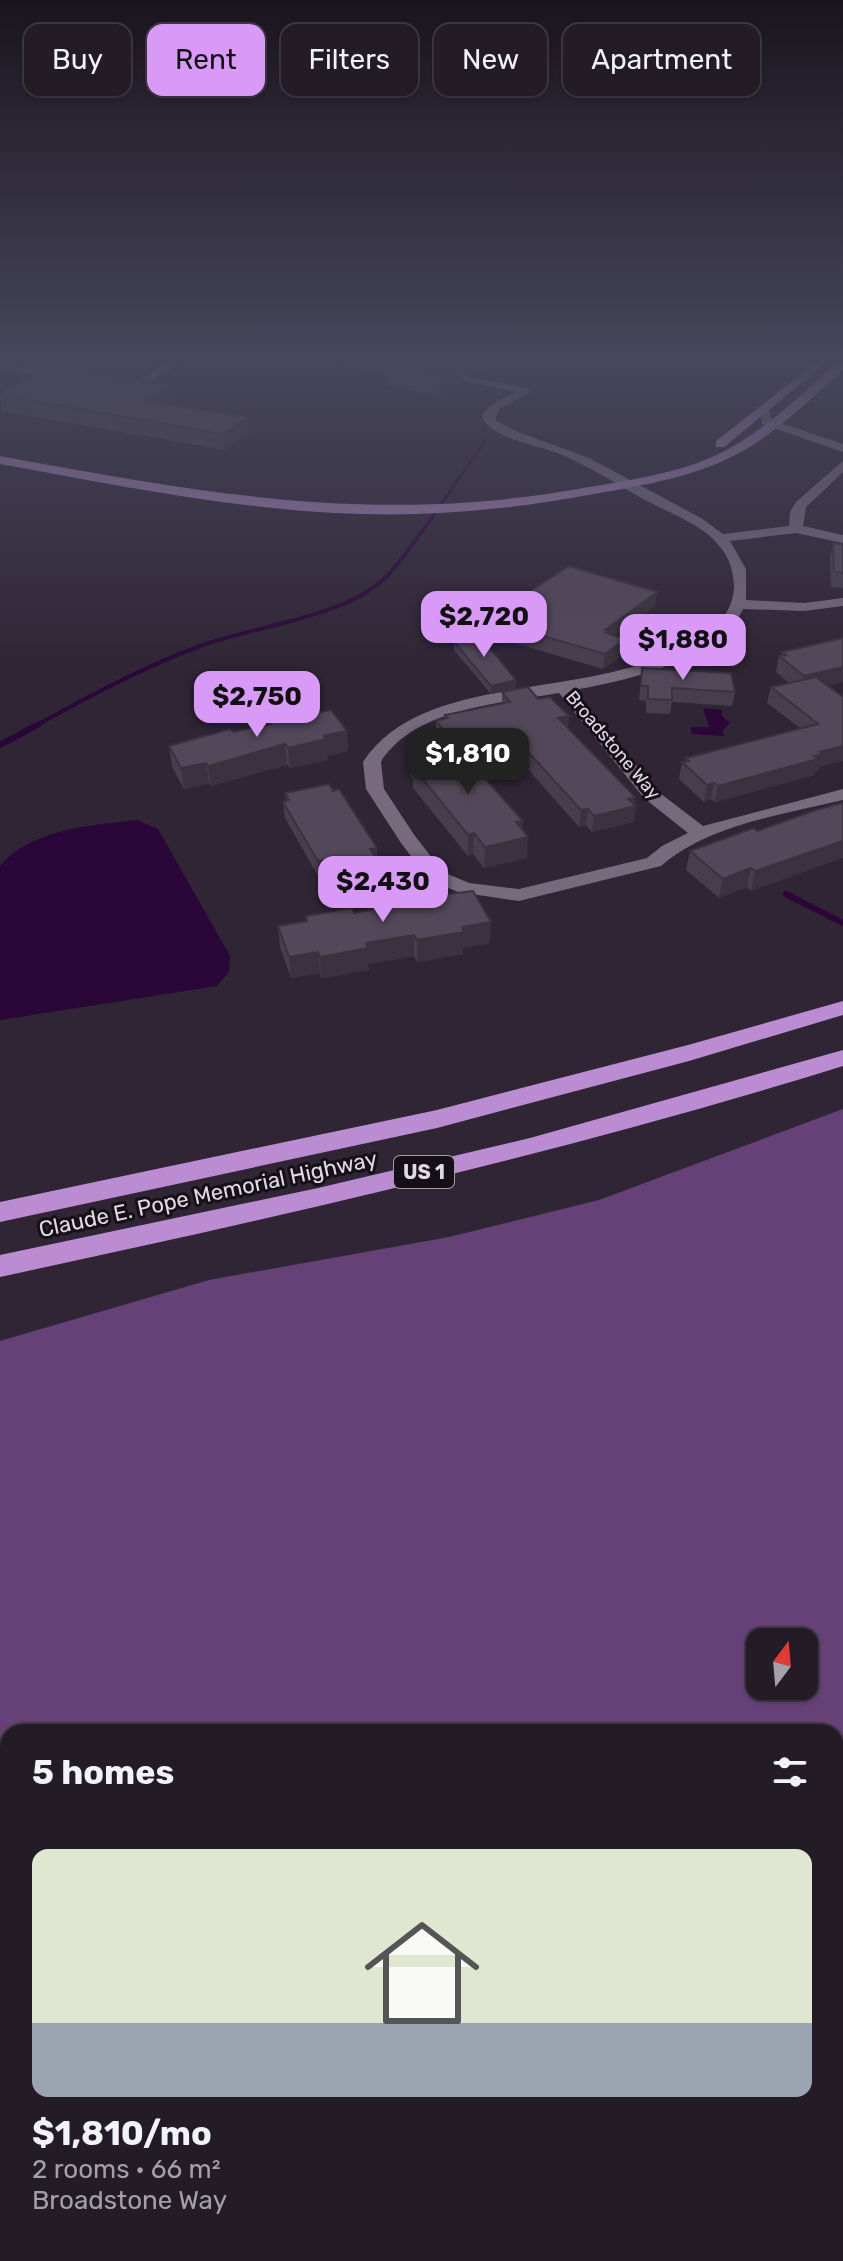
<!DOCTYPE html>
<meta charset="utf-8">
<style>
:root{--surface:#231c27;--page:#2f2933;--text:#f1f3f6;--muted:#a3a1a7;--line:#403a44;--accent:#d99af7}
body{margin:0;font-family:Rubik,sans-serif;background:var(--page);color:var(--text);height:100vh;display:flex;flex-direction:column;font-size:30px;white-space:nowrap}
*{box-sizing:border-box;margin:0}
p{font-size:26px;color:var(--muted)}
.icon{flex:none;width:44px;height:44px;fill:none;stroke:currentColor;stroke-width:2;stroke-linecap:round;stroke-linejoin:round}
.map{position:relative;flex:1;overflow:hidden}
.side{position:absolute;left:0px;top:1724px;width:844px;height:538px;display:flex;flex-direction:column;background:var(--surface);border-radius:24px 24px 0 0;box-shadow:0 2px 6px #0004,0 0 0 2px var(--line)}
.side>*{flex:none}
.guide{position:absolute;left:24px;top:24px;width:796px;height:72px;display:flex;gap:16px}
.needle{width:52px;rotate:16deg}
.fabs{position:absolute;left:746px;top:1628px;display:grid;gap:16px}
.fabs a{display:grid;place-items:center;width:72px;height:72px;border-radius:16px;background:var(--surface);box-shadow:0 2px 6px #0004,0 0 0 2px var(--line);font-size:40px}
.price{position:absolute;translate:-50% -68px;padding:0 18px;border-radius:16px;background:var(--accent);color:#111;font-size:26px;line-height:52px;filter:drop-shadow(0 2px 4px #0008)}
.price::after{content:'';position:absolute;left:50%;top:48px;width:24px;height:18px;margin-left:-12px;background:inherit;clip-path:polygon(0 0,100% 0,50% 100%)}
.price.selected{background:#222;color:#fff}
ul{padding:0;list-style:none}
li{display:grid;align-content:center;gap:16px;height:424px;padding:0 32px}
li span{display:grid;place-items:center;height:248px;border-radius:16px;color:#555}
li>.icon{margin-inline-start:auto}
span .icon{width:144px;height:144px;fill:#fffc;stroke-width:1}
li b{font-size:34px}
h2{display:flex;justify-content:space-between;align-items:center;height:96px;padding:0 32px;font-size:34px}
.pill{padding:0 28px;border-radius:16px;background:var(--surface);box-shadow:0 2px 6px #0004,0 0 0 2px var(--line);font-size:28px;line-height:72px}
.pill.selected{background:var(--accent);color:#111}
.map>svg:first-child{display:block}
</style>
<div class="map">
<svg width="843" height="2261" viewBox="0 0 843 2261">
<rect width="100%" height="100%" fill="#2f2534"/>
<path fill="#664177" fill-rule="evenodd" d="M843,1109V2261H0V1341L209,1280L449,1237L599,1200ZM804,1642V1686H760V1642ZM8,1732H836V2254H8Z"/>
<path fill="#2b0639" d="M703,708L722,710V716L730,723L723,730L724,736L691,734V727H709Z
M137,820L158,829L230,956L229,972L217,986L0,1020V866C30,829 93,825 137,820Z"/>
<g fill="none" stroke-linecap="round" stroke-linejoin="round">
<path stroke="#2b0639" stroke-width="3" d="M430,520L485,441"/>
<path stroke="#2b0639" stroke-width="4" d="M35,726C88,697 143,667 200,646C253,626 346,618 387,576C403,559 417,537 432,518"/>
<path stroke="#2b0639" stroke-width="6" d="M0,745L39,724
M786,894L843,923"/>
<path fill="#766a7c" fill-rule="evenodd" d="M172,357H184C164,376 136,397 109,380L114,377L140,379Z
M820,357H832L803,383H795V379Z
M0,364L73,372L78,375L73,378L0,370Z
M432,368L529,389V393L499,409L495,420L518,432L589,458L701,518L723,534L789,526L790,512L796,502L843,461V472L806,507L803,526L843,535V543L796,533L730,541L746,569V600L804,603L843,598V606L804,611L743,609C719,660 625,681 574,690L656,790L703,826L843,789V800C782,815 710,824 661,866L519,901L458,892L429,880L401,843L366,789L363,762C430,659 629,711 720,620C729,612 733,600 734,588C734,574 730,559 721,548C703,524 671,514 645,500C617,484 590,467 560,454C541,446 486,438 482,415L491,405L515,392L428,373V369ZM559,693L644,798L688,833L662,846L647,858L519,889L469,883L443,872L415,836L384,789L381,762L383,758C420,707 502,703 559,693Z
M760,408H768L772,420L843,444V452L762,424Z"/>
<path fill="#a07eb0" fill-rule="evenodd" d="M843,361V370C810,399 778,432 739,453C695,477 644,485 594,494C509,510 422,518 335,513C222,507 111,484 0,464V456C206,494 379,526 589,487C630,480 673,474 712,457C746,442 774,419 801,395C814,384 828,367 843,361Z
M795,379L804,381L724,447H716V441Z"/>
<path fill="#bc8cd2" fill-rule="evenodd" d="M843,1001V1015L689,1061L437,1128L0,1222V1202L437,1110L688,1045Z
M843,1050V1066C566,1152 284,1216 0,1277V1255L318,1188L530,1138Z"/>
</g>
<path fill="#473e4d" d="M48,357H131L106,372L87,370V372L170,384L172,400L166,404L249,434L225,450L2,411L0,394L75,366L74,360Z
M338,357H508L477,375L461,372V383L439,396L385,385V373L338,364Z
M833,543L843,544V588L831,587L830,558Z
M657,592L655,606L615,636L625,639L624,654L603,669L480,633V630L474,628V613L511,604Z
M843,638V682L827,686L819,767V770L815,771L814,775L715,802L711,799L704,802L679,779L682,762H685L686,758L800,728L767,703L771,687L789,683L776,672L779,656H782V652Z
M454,642L516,680V689L569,716L568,728L635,797L634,822L592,832L586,825L579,827L510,749L467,758L523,821L522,830L527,858L484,868L473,854L468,856L413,788V779L410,775V754L444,746L436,737V721L445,719V715L502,703V692L491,694L454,650Z
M642,668L735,692L732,706L672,702L670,714L646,713V701L639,700Z
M269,721L347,731L348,751L327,756L328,760L290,768L287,765L211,786L209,783L184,789L172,767L169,746L269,724Z
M285,793L378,864L375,865L376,874L330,884L326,877L319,878L285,818L283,802L286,801Z
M690,851L827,863L751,891L747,887L719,898L686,870Z
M399,900L490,943L463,948V954L417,962L414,956L368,964L369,970L321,978L320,973L291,978L280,947L278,926L399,905Z"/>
<path fill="#3a323e" d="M104,357H131L106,372Z
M477,357H508L477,375Z
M462,363L461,383L439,396V375Z
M170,384L172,400L146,417L143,401Z
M247,417L249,434L225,450L223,434Z
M657,592L655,606L608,642L605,630Z
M625,639L624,654L603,669L605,654Z
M843,667V682L800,692L804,676Z
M516,680V689L491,694V686Z
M569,716L567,732L558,718Z
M347,731L348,751L327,756L328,760L290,768L288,748L324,736Z
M511,733L510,749L455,760L456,744Z
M285,744L287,765L211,786L208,766Z
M843,746V761L819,767V770L815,771L814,775L715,802L718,786L814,756L820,752Z
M206,763L209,783L184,789L181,768Z
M714,783L711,799L704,802L707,785Z
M635,797L634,806H636L634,822L592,832L594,816L628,799Z
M588,809L586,825L579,827L581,810Z
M523,821L522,838L528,837L527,858L484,868L485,847L516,822Z
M474,833L473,854L468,856V835Z
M843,841V858L751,891L755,871Z
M377,848L378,864L375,865L376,874L330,884L329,868L370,849Z
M325,860L326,877L319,878L318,861Z
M751,868L747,887L719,898L723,879Z
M491,922L490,943L463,948V954L417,962V940L462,927Z
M414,935V956L368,964L369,970L321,978L320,957L366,943Z
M318,952L320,973L291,978L289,957Z"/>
<path fill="#534859" stroke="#3a323e" stroke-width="2" d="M397,357H439L462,363L439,375L384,364Z
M54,364L87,367L80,371L170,384L143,401L247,417L223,434L0,395V394Z
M833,543L843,544V573L834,572Z
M569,566L657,592L605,630L609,631L606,633L625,639L605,654L480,618L484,616L474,613L495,599L511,604Z
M474,629L516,680L491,686L454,642Z
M843,638V667L804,676L779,656L786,655L782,652Z
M642,668L731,673L735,692L672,688V700L648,699V686H641Z
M816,677L843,697V746L820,752L823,754L814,756L818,759L718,786L714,783L707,785L682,762L689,761L686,758L818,724L771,687Z
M528,687L538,699L550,697L569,716L558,718L635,797L628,799L636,806L594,816L588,809L581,810L511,733L456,744L436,721L448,718L445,715L510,702L502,692Z
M331,710L347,731L324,736L326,739L288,748L285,744L208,766L206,763L181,768L169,746L230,729L233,732L271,724L269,721Z
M454,744L523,821L516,822L528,837L485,847L474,833L468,835L413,767L419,766L410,754Z
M329,784L333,791L339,789L377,848L370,849L375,857L329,868L325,860L318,861L283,802L289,800L285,793Z
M843,803V841L755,871L751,868L723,879L690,851L754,828L757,831L819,809Z
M473,891L491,922L462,927L464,932L417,940L414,935L366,943L368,948L320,957L318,952L289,957L278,926L307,921L306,916L352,908L354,913L401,904L399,900Z"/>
<linearGradient id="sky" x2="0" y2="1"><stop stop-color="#1a141d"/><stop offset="0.53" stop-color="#47465c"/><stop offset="1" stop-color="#47465c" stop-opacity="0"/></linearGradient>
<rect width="843" height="674" fill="url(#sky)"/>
<g text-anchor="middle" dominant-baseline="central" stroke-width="6" stroke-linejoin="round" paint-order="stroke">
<g font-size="18" fill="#e1dae4" stroke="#151017">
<text transform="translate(613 745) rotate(50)">Broadstone Way</text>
</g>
<rect fill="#151017" stroke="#a49da6" stroke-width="2" x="394" y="1156" width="60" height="32" rx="6"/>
<g font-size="20" font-weight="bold" fill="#e1dae4">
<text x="424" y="1172">US 1</text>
</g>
<g font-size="22" fill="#e1dae4" stroke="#151017">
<text transform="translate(208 1194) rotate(-12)">Claude E. Pope Memorial Highway</text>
</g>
</g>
</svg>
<div class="fabs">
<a><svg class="needle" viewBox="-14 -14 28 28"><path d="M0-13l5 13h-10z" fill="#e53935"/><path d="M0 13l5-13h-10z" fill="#a3a1a7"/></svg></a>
</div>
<b class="price" style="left:484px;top:659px">$2,720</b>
<b class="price" style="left:683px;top:682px">$1,880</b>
<b class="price" style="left:257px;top:739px">$2,750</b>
<b class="price selected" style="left:468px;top:796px">$1,810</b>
<b class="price" style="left:383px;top:924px">$2,430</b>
<div class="guide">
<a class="pill">Buy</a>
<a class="pill selected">Rent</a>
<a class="pill">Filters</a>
<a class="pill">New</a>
<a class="pill">Apartment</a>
</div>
<section class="side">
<h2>5 homes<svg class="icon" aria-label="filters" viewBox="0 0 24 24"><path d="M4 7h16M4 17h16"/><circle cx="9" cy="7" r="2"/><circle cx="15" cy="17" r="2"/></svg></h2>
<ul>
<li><span style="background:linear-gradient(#dfe7d0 70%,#9aa5b1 0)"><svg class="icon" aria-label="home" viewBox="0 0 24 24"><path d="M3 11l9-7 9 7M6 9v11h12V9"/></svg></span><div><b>$1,810/mo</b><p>2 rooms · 66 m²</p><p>Broadstone Way</p></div></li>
</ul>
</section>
</div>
